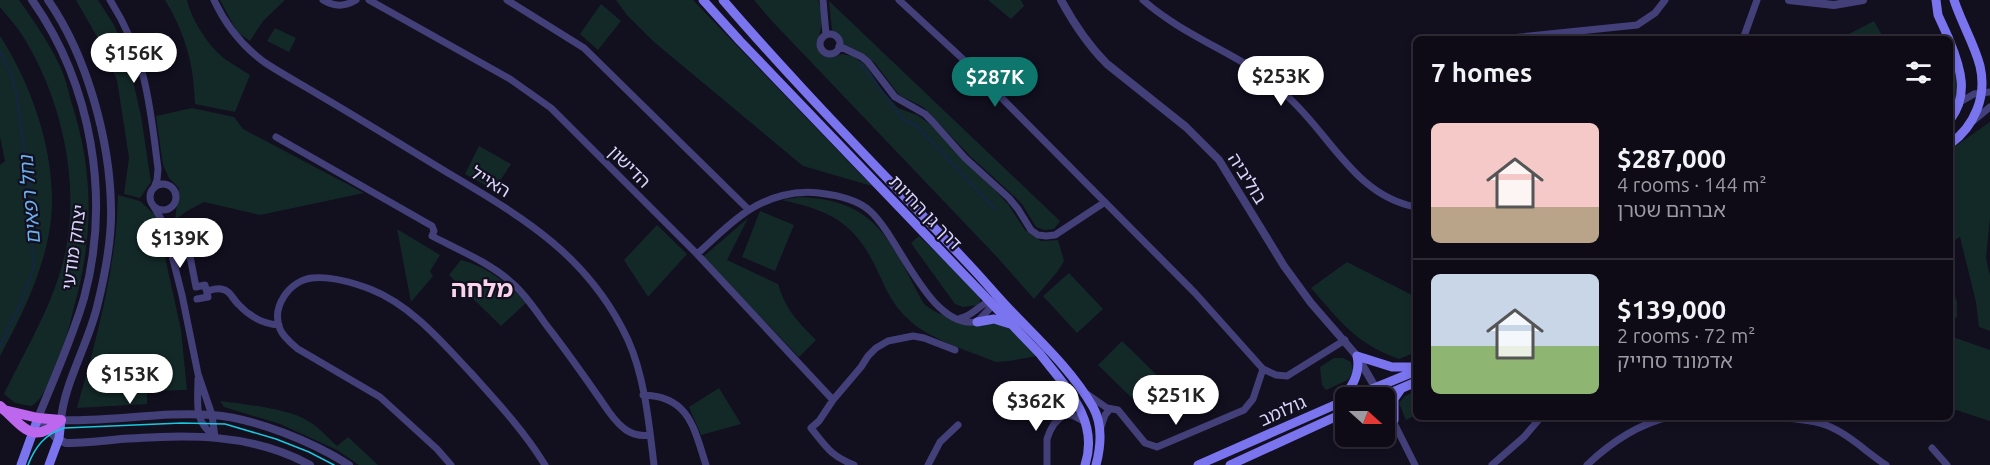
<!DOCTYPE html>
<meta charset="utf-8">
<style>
:root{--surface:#0e0b17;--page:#1c1924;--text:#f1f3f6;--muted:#9b9ba1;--line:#2e2b36;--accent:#0f766e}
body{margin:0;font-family:Ubuntu,"Noto Sans Hebrew",sans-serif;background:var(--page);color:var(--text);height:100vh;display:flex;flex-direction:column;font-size:22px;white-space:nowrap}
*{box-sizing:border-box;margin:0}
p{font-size:20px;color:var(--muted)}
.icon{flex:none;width:33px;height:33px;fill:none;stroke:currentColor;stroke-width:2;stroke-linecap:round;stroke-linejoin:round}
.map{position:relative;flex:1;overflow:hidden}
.details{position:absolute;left:1413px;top:36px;width:540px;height:384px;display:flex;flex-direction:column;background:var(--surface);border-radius:9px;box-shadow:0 3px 9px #0003,0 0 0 2px var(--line)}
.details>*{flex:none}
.needle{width:39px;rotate:111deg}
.controls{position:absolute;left:1335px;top:387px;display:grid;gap:12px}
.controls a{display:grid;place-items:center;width:60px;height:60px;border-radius:9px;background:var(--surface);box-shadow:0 3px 9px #0003,0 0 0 2px var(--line);font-size:30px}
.price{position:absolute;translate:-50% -51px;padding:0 14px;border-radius:21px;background:#fff;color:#222;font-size:20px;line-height:39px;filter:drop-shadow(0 2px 3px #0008)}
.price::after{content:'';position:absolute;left:50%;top:36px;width:18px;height:14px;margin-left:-9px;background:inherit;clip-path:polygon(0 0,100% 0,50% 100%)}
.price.selected{background:var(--accent);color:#fff}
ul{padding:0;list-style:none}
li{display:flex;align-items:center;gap:18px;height:150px;padding:0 18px}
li+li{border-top:2px solid var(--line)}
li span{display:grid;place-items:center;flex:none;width:168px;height:120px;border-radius:9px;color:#555}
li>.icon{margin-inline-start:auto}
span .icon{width:72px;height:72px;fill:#fffc;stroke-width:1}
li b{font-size:26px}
h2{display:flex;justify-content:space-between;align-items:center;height:72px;padding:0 18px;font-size:26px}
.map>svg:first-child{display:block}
</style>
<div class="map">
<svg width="1990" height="465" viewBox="0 0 1990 465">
<rect width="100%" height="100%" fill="#120f1f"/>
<path fill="#132928" d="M0,0H19C34,21 49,43 60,66C65,77 68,89 71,101C94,171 94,236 74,307C70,324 66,340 60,355C54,369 45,400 31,406L15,403L4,394C23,354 47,315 60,273C83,199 66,110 27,43C20,30 9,18 0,7Z
M76,0H98L114,25L127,55L141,116L151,182L140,198L124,194L129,158L117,80L100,42Z
M165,0H187C191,18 205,40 218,53C227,62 240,68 250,75L235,112L195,104C194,64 185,33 165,0Z
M220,0H285L263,21L250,41L237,32Z
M616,0H693L872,186L803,166L654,42L627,15Z
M754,0H818L823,16L817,48L822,55L833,57L842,54L852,56L866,65L882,90L898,108L917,115L931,125L986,181L1008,204L1025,230L1041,241L1058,240L1064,261L1058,271L1034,299L997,257L771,20Z
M988,0H1021L1024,6L1011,19Z
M829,1L1060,221L1054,229L1044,230L1036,227L1022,204L1014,196L970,156L932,116L923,107L899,95L875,63L865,55L843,44L842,38L832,30Z
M601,4L621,21L598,50L580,34Z
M1874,21L1884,39H1839Z
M275,28L296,38L289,52L267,41Z
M0,36C35,90 61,168 49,233C41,277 21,317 0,356V165L5,161L0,137Z
M1953,59C1958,80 1961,91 1950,110V61Z
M192,108L234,117L243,129L364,193L260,215L204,202L187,211L175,220L179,188L169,178L163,165L156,116Z
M1990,122V218L1986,258L1990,276V331L1979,327L1976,302L1960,237L1950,243V150Z
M479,146L511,164L494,190L465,174Z
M118,195L140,201L156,216L181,330L187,390L147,391V404L77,408C92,355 107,301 114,246C117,229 117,212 118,195Z
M800,197C879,200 890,243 924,304C951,328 991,314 1018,334C1026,340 1031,349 1037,356L1009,361L996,362C969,351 925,338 906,317C887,298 883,280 871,258C850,219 823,209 782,200Z
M760,211L794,225L775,271L742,257Z
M748,218L727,260L778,284C786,310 797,321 816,340L799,357L703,257Z
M657,225L687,254L648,297L624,260Z
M397,229L440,255L430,271L433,276L411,302Z
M919,236L981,296L979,305L963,307L955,304L911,243Z
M461,260C488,267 507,283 526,303L501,326L449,275Z
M1347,262L1416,297V352L1399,359C1355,343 1341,322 1311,288Z
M1069,273L1103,309L1077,333L1043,296Z
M1950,292L1954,293L1957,302V318L1950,316Z
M1950,336L1990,350V421L1950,408Z
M1122,341L1166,384L1142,408L1098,365Z
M1334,358H1343L1351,362L1353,371L1348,380L1326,390L1322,385L1320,367Z
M1191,384L1200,389C1201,392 1202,394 1201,398C1197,406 1174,414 1166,411L1162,406L1164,397Z
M719,388L741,424L701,435L689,407Z
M1416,391V415L1406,420L1399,403L1405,396Z
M220,401C243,404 290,409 308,421C319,427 328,438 337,446L348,437L378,465H359L337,450L280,424L224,407Z"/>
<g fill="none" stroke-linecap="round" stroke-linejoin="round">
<path stroke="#152644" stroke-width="2" d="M0,51L10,71L16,91L30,190L32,212L31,236L34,267L19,307L0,346
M861,64L903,119L917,126L995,209"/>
<path stroke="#433f79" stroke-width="7" d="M110,0C146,57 150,104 158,169L157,180L154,188
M214,0C226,26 241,45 264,62C282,74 301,84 319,95C362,120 405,147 448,173C524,218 589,256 628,340C645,378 649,424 654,465
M323,0C335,7 344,7 356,0
M369,0L510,79L551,108L697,254L833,400
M507,0L584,48L749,210
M823,0L826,35
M899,0L965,61L1195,293L1263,369L1276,375L1287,376L1345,340
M1143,0C1172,26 1210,43 1244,63C1259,72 1274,84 1287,96C1330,134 1355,196 1416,207
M820 44a10 10 0 1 1 20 0a10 10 0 1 1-20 0Z
M1501,39L1637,25L1655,13L1665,0
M1743,39L1757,0
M839,46L862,57L868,62L895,97L925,114L933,122L965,158L1009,198L1018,209L1031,230L1038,235L1046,236L1055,235L1105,202
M1960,102L1974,94L1990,92
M1973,121L1990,107
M276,137L432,226L434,231L432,236C457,249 492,264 512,283C526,295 536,311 547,326C569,354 589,383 609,412C620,427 631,438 650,435
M150 197a13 13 0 1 1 26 0a13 13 0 1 1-26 0Z
M154,207L164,224L182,295L198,374L212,415L215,437
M187,241L196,287L205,285L208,297L197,299
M697,254C713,240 730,222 749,210C769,197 795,190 819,193C836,195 857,199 870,211C900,238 929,329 977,322L995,303
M207,291C211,290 216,288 221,289C230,290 232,298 238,304C249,316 263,324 279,325
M961,318C972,316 980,304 992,300
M198,379C198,405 193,420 215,437
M1087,394L1107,408L1118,410L1145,443L1157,447L1244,410L1253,399L1263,369
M643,395C689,396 694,428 706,465
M1384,403L1415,465
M1064,415H1072L1086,422
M1774,417C1791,419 1810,419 1826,425C1849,434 1866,452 1886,465
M1101,427L1105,415L1110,409
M1932,448L1947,465
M451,465L437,449L380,397L298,349C292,344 283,337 280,329C271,307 289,281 312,278C330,276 354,283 370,289C411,305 442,342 471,373C498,403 524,431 545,465
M854,465C831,456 826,447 811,428L819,421L833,400L861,367L868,356L876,348L888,341L913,336L924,338L955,350
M928,465L940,442L958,425
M1047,465V439L1050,431L1054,424L1070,408V395
M1492,465L1524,437L1541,417
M1587,465C1610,443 1637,425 1668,417"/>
<path stroke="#433f79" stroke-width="8" d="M32,0C92,85 111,198 84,298C72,339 54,378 38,418L57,439L66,443C84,443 103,441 121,439C188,435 249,432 310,465
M48,0C87,56 110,140 111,208C112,241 105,275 97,307C88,344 64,384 61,420C112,422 162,411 212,415C255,418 313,442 349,465
M1061,0C1074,24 1088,45 1107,64L1186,127L1219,160L1284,266L1311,303L1357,356L1381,397
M1789,0L1834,5L1863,0"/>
<path stroke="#7a74ef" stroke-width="9" d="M703,0L740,41L1040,354C1065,386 1100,420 1085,465
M723,0C803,93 890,180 974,270C987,284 1000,300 1014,314C1042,343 1073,372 1093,407C1103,425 1101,446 1096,465
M1936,0L1938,15L1949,39
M1950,42C1961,69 1969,95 1950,120
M1950,144C1975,126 1987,96 1980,66C1974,43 1961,22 1954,0
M977,322L994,319L1010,324
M1357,356L1392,367H1416
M1350,398L1416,371
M1379,398L1416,382
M1340,400C1352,388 1361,374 1357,356
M1394,420V399L1401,389
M21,465L38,418
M49,465L59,438L61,420
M1198,465L1346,400
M1230,465L1346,412"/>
<path stroke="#bd66ee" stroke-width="10" d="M0,406C22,425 32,447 61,420
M4,410L38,418L61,420"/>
<path stroke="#19c8df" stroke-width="1.5" d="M28,465C35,447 45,434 64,428L182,423L225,424L276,439L309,452L334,465"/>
</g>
<g text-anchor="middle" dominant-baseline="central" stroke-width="4.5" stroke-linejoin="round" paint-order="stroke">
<g font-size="18" fill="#d8d3fa" stroke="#120f1f">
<text transform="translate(630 166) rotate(45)">הדישון</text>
<text transform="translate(1248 178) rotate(58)">בוליביה</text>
<text transform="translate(491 181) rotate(31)">האייל</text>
<text transform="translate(926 212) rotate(46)">דרך גן החיות</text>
<text transform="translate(73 247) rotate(-82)">יצחק מודעי</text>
<text transform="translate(1282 410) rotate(-24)">גולומב</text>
</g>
<g font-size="20" font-style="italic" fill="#6cb0ee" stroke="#120f1f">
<text transform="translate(29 200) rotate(-95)">נחל רפאים</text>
</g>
<g font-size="24" font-weight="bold" fill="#fad4ec" stroke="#120f1f">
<text x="482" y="288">מלחה</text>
</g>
</g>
</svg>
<div class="controls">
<a><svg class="needle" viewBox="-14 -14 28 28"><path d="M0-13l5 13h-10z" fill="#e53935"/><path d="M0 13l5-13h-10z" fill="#9b9ba1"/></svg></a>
</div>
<b class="price" style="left:134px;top:84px">$156K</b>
<b class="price" style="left:1281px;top:107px">$253K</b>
<b class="price selected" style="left:995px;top:108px">$287K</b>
<b class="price" style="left:180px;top:269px">$139K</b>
<b class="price" style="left:130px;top:405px">$153K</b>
<b class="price" style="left:1176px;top:426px">$251K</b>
<b class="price" style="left:1036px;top:432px">$362K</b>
<section class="details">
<h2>7 homes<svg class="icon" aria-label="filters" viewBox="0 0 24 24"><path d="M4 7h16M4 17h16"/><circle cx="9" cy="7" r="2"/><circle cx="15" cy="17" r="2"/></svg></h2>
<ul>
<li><span style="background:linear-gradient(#f6c9c9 70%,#b9a48a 0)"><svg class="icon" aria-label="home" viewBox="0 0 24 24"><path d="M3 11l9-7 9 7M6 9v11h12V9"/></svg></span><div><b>$287,000</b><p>4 rooms · 144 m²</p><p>אברהם שטרן</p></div></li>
<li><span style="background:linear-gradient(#c9d6e8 60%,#8fb573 0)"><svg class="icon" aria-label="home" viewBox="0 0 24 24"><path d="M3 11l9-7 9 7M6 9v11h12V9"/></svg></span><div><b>$139,000</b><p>2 rooms · 72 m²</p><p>אדמונד סחייק</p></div></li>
</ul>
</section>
</div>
